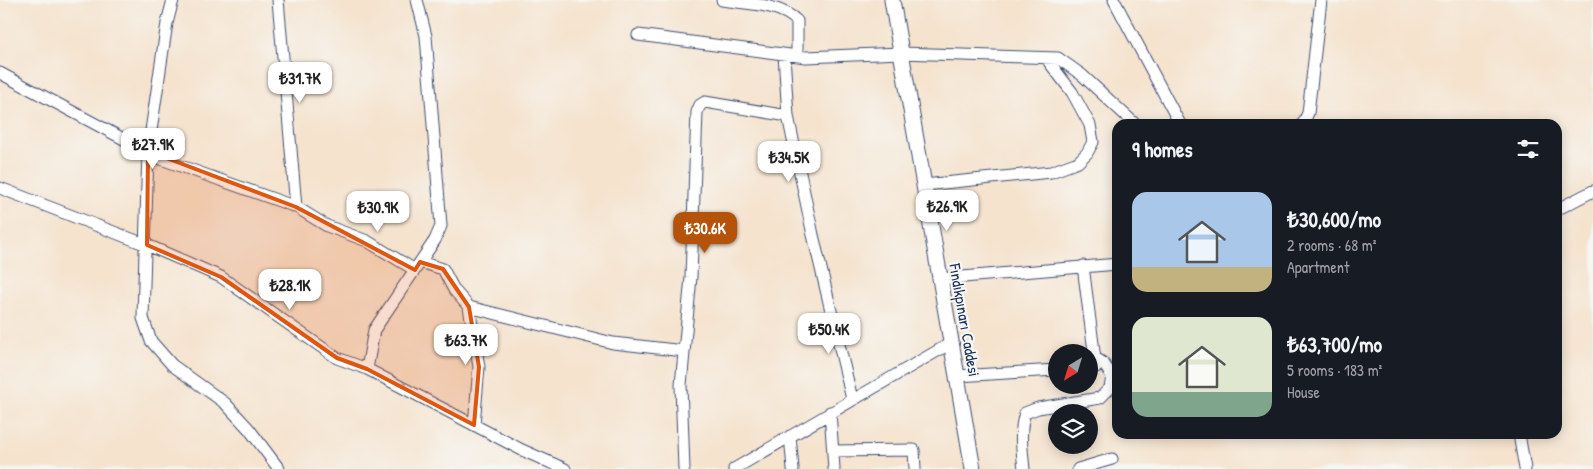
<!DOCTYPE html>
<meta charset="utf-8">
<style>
:root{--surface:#171b24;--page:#242831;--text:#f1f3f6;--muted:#9ea1a6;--accent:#b45309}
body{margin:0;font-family:"Patrick Hand",sans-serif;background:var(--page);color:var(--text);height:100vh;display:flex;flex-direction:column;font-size:19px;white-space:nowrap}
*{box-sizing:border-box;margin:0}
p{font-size:16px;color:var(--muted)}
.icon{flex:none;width:28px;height:28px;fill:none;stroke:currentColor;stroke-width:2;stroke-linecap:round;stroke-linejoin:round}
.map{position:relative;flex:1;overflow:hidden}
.side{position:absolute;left:1112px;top:119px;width:450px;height:320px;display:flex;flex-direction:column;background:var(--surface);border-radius:15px;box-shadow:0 2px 12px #0003}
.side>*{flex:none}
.needle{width:32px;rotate:218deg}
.controls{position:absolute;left:1048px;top:344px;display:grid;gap:10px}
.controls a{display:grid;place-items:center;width:50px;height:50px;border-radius:50%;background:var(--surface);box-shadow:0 2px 12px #0003;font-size:25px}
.price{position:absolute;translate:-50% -42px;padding:0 11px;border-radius:10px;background:#fff;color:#222;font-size:16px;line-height:32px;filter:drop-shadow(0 1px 2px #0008)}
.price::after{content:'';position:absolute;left:50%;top:30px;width:15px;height:11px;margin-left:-8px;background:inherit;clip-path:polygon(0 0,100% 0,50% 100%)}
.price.current{background:var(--accent);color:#fff}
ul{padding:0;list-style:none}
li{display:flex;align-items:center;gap:15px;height:125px;padding:0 20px}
li span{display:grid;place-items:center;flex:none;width:140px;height:100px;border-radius:15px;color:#555}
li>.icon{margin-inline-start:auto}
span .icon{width:60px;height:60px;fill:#fffc;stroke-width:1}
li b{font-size:21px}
h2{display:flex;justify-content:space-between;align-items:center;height:60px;padding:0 20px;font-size:21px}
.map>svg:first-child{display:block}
</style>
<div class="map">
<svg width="1593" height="469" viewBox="0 0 1593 469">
<rect width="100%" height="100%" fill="#f6f6f2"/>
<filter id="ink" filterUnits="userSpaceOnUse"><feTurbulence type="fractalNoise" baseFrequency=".02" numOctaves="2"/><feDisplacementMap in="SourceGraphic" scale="10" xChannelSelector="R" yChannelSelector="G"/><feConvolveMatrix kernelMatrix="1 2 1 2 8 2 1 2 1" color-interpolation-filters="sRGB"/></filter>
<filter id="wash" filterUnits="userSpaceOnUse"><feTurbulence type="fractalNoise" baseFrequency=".0096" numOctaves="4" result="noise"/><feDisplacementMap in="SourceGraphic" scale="20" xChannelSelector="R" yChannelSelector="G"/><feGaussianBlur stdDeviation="1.12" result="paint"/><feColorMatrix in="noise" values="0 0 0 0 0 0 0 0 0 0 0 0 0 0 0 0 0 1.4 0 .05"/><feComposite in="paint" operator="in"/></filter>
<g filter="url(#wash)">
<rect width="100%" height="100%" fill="#f5e3ce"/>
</g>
<g filter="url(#ink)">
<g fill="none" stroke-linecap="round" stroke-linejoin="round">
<g stroke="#3c4a6f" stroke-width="13">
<path id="minor" d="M173,0L167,23L148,151L143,318L151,341L172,365L225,403L249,429L279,469
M278,0L296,207
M722,0C746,4 779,3 797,21V56
M1114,0L1180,124
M638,35L806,57L901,53L1058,58L1082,75L1135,124
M784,55L788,116L813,235L852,399
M0,73L161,159L296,207L327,226L367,241L415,270
M1303,124L1308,113L1321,0
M924,185L1051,172L1078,162L1087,153L1093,142L1090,125L1072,92L1046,58
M0,188L147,245L221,277L337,358L367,369L522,450L565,469
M1558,209L1593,191
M420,262L443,269L454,290L469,307L479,367L474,425
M1083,266L1096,367L1089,368
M939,279L1118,264
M469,307L613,343L684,351
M367,369L374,330L435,240L441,226L426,36L417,0
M957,376L1056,370
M830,412L834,469
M1519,434L1525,469
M790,436L793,469
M833,451L914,450L915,469
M684,469L681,385L691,277L697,112L700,105L705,102L788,116
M734,469L951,343
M1024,469C1022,450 1019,431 1025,413L1038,408L1100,398L1110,388L1112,376L1103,363L1094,357
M1078,469L1112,459"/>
</g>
<g stroke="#3c4a6f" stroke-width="17">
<path id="secondary" d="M892,0L973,469"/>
</g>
<use href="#minor" stroke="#fff" stroke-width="11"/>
<use href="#secondary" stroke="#fff" stroke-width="15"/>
</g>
</g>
<path fill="#de5710" fill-opacity="0.2" stroke="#de5710" stroke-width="4" stroke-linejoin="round" d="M148,151L296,207L415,270L420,262L443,269L469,307L479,367L474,425L367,369L337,358L221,277L147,245Z"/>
<g text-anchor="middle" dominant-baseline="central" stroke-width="4.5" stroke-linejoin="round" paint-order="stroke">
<g font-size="16" fill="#1b2f5e" stroke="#f6f6f2">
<text transform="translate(965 320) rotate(80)">Fındıkpınarı Caddesi</text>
</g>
</g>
</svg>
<div class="controls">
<a><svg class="needle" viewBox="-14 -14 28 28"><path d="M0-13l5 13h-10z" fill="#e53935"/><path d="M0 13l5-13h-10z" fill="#9ea1a6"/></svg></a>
<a><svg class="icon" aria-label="layers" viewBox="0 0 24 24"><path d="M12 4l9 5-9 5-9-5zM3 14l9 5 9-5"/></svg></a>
</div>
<b class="price" style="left:300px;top:104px">₺31.7K</b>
<b class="price" style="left:153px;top:170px">₺27.9K</b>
<b class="price" style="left:789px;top:183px">₺34.5K</b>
<b class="price" style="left:947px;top:232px">₺26.9K</b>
<b class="price" style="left:378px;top:233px">₺30.9K</b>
<b class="price current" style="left:705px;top:254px">₺30.6K</b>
<b class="price" style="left:290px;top:311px">₺28.1K</b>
<b class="price" style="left:829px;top:355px">₺50.4K</b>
<b class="price" style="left:466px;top:366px">₺63.7K</b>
<section class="side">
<h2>9 homes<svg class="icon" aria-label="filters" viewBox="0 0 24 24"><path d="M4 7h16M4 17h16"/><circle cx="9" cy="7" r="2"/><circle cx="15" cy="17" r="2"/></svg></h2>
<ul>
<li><span style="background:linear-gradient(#a9c7e8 75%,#c2b280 0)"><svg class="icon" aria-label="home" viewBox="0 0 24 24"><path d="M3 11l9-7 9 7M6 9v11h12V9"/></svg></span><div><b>₺30,600/mo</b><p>2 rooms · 68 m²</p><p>Apartment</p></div></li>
<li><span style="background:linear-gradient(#dfe7d0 75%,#7fa58c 0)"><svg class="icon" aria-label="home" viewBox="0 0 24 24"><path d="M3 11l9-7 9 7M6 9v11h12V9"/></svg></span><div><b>₺63,700/mo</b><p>5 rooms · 183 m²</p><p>House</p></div></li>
</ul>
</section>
</div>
